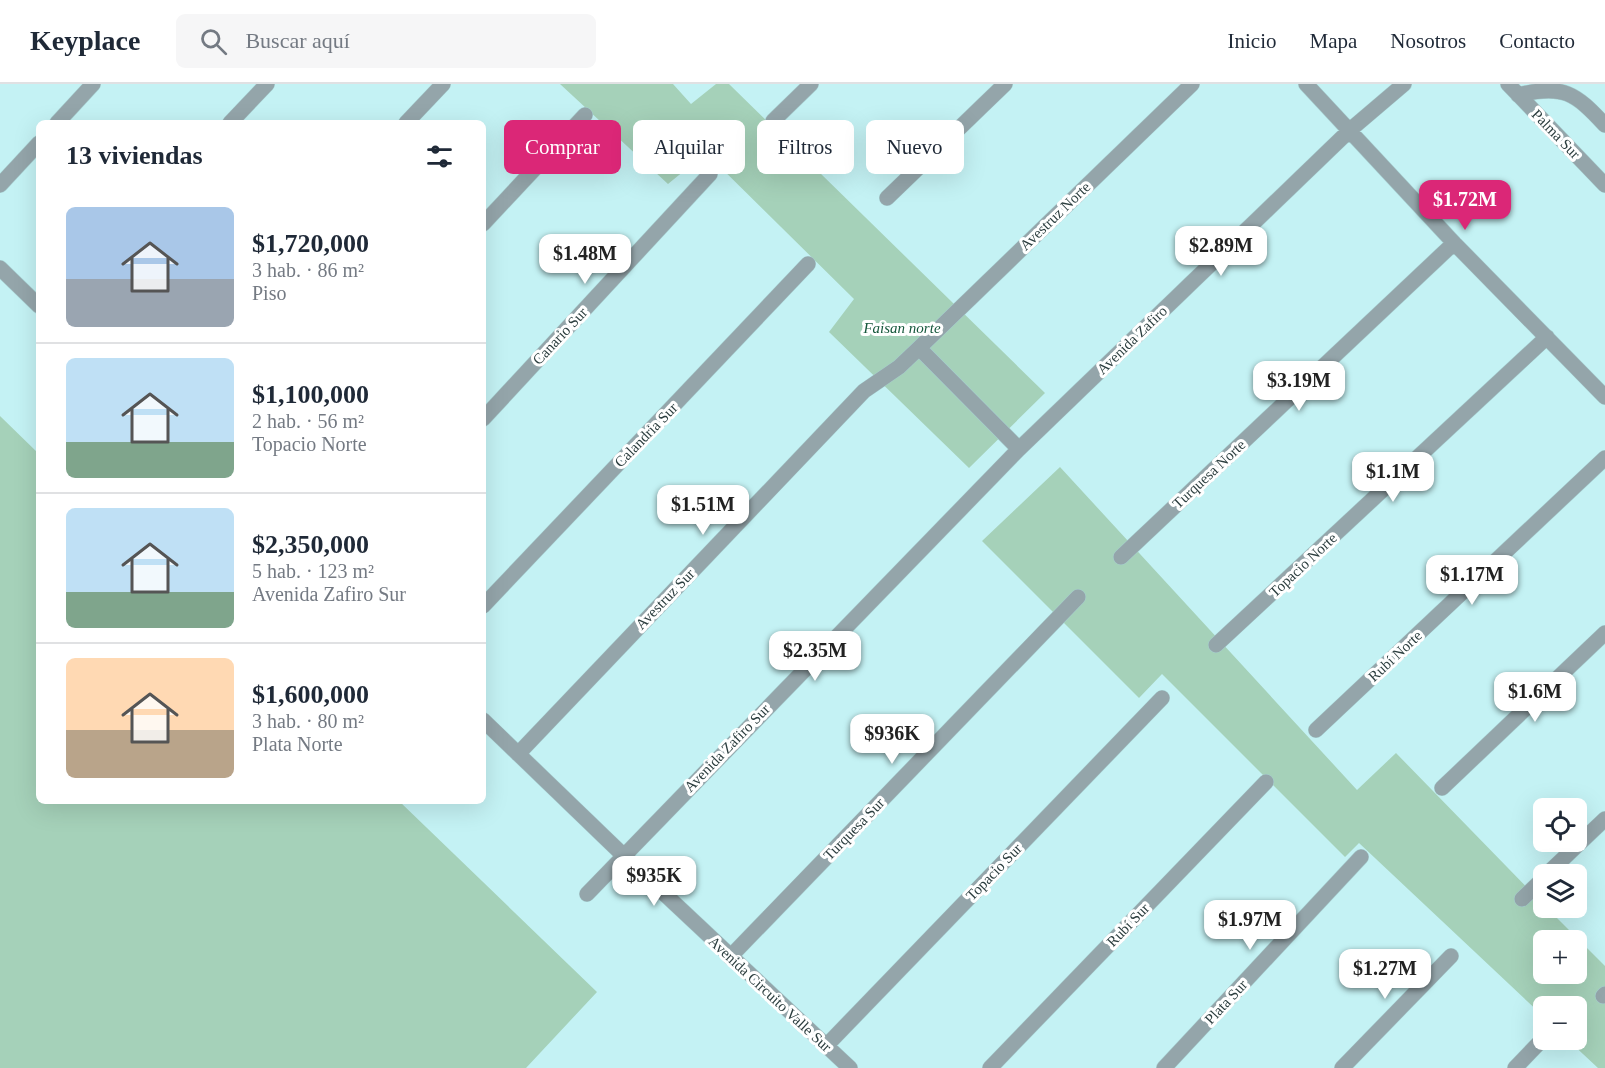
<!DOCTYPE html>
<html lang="es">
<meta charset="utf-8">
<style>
:root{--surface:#fff;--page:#f6f6f7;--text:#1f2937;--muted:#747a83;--line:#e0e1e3;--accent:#db2777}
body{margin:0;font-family:"Times New Roman",serif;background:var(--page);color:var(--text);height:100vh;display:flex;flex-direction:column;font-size:22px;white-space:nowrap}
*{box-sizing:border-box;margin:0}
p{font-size:20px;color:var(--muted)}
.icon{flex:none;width:33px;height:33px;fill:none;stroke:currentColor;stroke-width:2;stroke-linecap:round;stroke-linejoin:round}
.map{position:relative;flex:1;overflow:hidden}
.drawer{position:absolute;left:36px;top:36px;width:450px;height:684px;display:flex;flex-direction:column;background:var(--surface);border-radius:9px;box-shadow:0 6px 24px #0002}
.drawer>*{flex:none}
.guide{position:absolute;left:504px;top:36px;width:570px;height:54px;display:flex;gap:12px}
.buttons{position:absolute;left:1533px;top:714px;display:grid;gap:12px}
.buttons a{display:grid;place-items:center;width:54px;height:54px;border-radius:9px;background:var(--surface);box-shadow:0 6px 24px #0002;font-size:30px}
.price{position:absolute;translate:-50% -51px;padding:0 14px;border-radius:12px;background:#fff;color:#222;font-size:20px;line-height:39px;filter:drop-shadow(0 2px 3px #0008)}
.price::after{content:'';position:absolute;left:50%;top:36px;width:18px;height:14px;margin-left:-9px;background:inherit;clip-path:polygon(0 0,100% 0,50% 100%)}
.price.on{background:var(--accent);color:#fff}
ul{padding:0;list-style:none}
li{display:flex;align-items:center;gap:18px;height:150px;padding:0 30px}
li+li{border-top:2px solid var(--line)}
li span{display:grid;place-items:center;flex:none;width:168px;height:120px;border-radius:9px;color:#555}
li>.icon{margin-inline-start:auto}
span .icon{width:72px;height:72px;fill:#fffc;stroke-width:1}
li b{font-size:26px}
h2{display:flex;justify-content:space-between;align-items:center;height:72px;padding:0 30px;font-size:26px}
.tag{padding:0 21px;border-radius:9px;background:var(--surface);box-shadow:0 6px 24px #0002;font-size:21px;line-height:54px}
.tag.on{background:var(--accent);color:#fff}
header{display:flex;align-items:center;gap:36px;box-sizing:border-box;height:84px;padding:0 30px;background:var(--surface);border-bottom:2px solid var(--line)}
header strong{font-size:28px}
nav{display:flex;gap:33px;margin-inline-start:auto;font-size:21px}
.search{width:420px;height:54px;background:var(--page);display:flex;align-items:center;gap:15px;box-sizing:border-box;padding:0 21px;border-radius:9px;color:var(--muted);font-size:22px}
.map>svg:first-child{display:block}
</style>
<header>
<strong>Keyplace</strong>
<div class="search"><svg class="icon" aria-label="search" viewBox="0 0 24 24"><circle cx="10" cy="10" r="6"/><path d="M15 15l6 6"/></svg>Buscar aquí</div>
<nav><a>Inicio</a><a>Mapa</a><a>Nosotros</a><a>Contacto</a></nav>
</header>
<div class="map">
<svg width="1605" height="984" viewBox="0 0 1605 984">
<rect width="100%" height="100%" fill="#c4f2f4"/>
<path fill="#a5d1b9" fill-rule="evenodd" d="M560,0H673L691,20L716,0H729L1045,309L969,384L829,248L854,215L706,69L668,100Z
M0,332L39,370V717H399L597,908L526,984H0Z
M1060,383L1357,706L1396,669L1543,820L1544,824H1547L1605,882V984H1598L1568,956H1576V922H1544L1543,932L1359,759L1345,773L1162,590L1139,614L982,457ZM1544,856H1576V890H1544Z"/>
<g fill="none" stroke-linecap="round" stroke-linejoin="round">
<g stroke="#a6ced0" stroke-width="16">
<path id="street" d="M1306,0L1454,159L1605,313
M1508,0L1605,101
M1518,11C1564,0 1575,9 1605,41
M773,37L811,0
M57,39L93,0
M230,39L267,0
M406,39L443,0
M0,101L39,59
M887,114L1005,0
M483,140L585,31
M0,184L39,222
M919,264L1019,365
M483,335L710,90
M1121,473L1454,159
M483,522L808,180
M1216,561L1547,253
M483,636L623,771L850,984
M1316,646L1605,374
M518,670L864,307L899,283L919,264L1192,0
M1442,704L1605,549
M1547,790L1605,735
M587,810L1019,365L1350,46L1404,0
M1522,815L1544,794
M730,873L1078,513
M1603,912L1605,910
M826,962L1162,614
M990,984L1266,698
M1164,984L1361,773
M1342,984L1451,872
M1515,984L1538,960"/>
</g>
<use href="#street" stroke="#94a5aa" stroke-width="15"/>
</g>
<g text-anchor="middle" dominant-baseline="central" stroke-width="6" stroke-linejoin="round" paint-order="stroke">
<g font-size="15" fill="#2c3e3f" stroke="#fff">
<text transform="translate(1556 50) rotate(46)">Palma Sur</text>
<text transform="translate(1055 132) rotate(-44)">Avestruz Norte</text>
<text transform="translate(560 252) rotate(-47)">Canario Sur</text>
<text transform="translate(1132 256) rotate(-44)">Avenida Zafiro</text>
<text transform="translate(646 351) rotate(-46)">Calandria Sur</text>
<text transform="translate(1209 390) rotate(-43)">Turquesa Norte</text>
<text transform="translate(1303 481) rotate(-43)">Topacio Norte</text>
<text transform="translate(665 515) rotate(-46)">Avestruz Sur</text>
<text transform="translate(1395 572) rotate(-43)">Rubí Norte</text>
<text transform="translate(727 664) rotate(-46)">Avenida Zafiro Sur</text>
<text transform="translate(854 745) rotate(-46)">Turquesa Sur</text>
<text transform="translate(994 788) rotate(-46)">Topacio Sur</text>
<text transform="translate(1128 841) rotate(-46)">Rubí Sur</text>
<text transform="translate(770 910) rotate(43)">Avenida Circuito Valle Sur</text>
<text transform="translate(1226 918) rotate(-47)">Plata Sur</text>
</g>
<g font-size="15" font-style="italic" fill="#15573b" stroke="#fff">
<text x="902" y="244">Faisan norte</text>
</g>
</g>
</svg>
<div class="buttons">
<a><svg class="icon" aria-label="locate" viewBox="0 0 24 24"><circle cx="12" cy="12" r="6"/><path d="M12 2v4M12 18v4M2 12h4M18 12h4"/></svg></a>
<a><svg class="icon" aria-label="layers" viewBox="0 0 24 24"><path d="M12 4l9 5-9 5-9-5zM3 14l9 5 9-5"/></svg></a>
<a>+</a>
<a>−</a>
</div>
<b class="price on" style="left:1465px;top:147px">$1.72M</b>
<b class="price" style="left:1221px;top:193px">$2.89M</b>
<b class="price" style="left:585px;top:201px">$1.48M</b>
<b class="price" style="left:1299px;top:328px">$3.19M</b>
<b class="price" style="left:1393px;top:419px">$1.1M</b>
<b class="price" style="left:703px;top:452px">$1.51M</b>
<b class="price" style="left:1472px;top:522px">$1.17M</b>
<b class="price" style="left:815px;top:598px">$2.35M</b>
<b class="price" style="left:1535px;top:639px">$1.6M</b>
<b class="price" style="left:892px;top:681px">$936K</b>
<b class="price" style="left:654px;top:823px">$935K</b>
<b class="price" style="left:1250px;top:867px">$1.97M</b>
<b class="price" style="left:1385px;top:916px">$1.27M</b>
<div class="guide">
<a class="tag on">Comprar</a>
<a class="tag">Alquilar</a>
<a class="tag">Filtros</a>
<a class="tag">Nuevo</a>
</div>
<section class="drawer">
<h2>13 viviendas<svg class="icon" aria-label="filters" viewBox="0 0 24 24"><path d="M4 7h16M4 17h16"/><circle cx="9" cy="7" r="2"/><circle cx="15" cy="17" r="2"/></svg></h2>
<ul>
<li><span style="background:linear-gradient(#a9c7e8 60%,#9aa5b1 0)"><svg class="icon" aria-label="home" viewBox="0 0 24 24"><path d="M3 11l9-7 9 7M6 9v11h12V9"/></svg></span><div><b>$1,720,000</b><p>3 hab. · 86 m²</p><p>Piso</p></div></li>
<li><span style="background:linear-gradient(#bfe0f5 70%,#7fa58c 0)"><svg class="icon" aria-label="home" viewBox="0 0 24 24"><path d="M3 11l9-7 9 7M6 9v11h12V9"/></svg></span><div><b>$1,100,000</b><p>2 hab. · 56 m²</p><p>Topacio Norte</p></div></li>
<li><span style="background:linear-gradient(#bfe0f5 70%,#7fa58c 0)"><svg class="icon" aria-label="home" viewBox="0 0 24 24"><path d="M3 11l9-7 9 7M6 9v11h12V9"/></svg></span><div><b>$2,350,000</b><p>5 hab. · 123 m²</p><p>Avenida Zafiro Sur</p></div></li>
<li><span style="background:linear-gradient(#ffd9b3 60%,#b9a48a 0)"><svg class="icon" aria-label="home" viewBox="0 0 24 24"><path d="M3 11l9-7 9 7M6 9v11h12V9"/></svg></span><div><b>$1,600,000</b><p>3 hab. · 80 m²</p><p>Plata Norte</p></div></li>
</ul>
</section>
</div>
